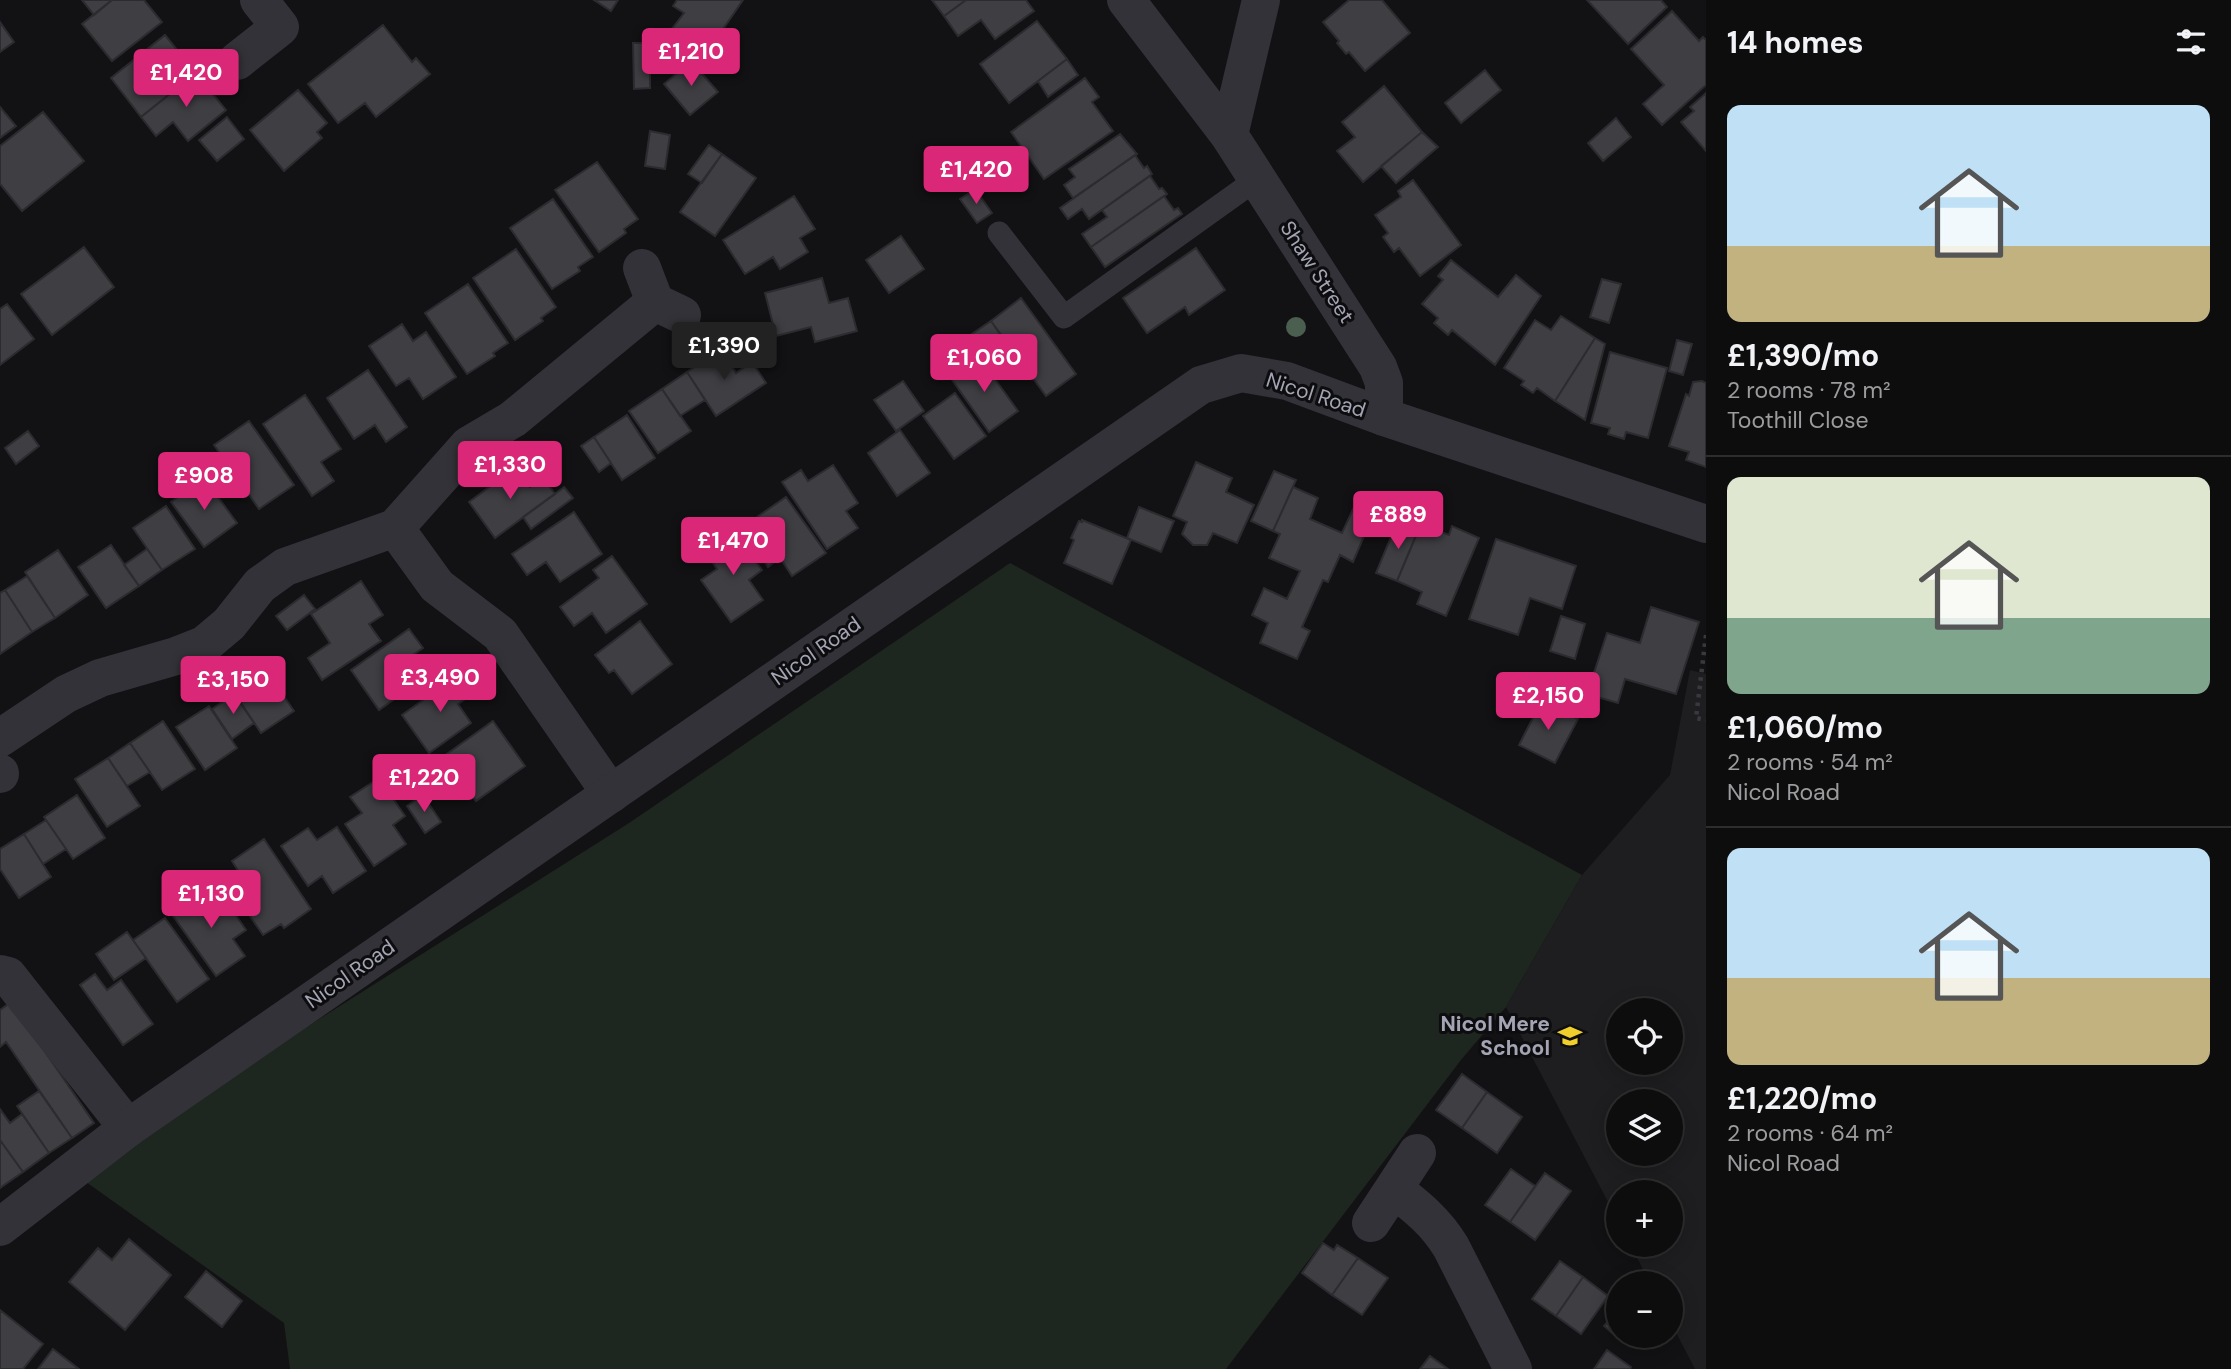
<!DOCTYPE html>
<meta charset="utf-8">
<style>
:root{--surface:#0e0d0e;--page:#1c1b1c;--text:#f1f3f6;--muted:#9b9c9e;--line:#2e2d2e;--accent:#db2777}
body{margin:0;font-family:"DM Sans",sans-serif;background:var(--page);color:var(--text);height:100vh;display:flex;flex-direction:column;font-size:26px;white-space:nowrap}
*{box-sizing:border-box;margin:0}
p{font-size:23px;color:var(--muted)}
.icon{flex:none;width:38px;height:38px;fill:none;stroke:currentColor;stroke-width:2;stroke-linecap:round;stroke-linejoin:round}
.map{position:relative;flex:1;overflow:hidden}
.side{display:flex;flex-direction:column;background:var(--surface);width:525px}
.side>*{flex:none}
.fabs{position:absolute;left:1606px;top:998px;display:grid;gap:14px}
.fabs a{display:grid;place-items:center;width:77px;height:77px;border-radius:50%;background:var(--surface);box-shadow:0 4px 18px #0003,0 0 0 2px var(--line);font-size:35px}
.price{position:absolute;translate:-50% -60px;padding:0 16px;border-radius:7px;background:var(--accent);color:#fff;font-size:23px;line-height:46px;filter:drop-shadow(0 2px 4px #0008)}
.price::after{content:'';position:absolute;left:50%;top:42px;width:21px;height:16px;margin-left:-10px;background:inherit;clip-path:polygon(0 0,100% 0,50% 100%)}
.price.current{background:#222;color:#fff}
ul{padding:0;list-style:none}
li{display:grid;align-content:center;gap:14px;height:371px;padding:0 21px}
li+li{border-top:2px solid var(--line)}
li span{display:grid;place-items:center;height:217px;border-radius:14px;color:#555}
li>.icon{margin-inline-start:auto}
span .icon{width:126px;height:126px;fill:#fffc;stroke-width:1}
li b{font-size:30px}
h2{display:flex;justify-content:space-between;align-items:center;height:84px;padding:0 21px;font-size:30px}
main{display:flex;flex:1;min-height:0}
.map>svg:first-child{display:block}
</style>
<main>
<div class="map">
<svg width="1706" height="1369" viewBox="0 0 1706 1369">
<rect width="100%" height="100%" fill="#121113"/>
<path fill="#1e1d20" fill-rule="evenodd" d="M1690,670L1706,674V1369H1695L1671,1323V1283H1650L1630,1244H1671V1192H1619V1223L1506,1007L1582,875L1670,775ZM1619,1010H1671V1062H1619ZM1619,1101H1671V1153H1619Z"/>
<path fill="#1e2620" d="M1010,563L1582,875L1506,1007L1461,1060L1226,1369H290L284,1323L79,1177L136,1135L629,823Z"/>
<path fill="#3e3e43" stroke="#2c2b2f" stroke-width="2" d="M82,0H112L94,15Z
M112,0H144L162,22L112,61L82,24Z
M594,0H618L611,11Z
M677,0H743L706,54L671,30L684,13L673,6Z
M932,0H966L944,16Z
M966,0H1026L1034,11L995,39L981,20L958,36L944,16Z
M1349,0H1382L1410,33L1365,71L1349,52L1346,54L1337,43L1339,41L1323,22Z
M1587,0H1661L1667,7L1628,44Z
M1672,11L1699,41L1703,37L1706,40V85L1662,125L1643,104L1664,85L1631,49Z
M1037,21L1067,59L1009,103L980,64Z
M0,22L14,42L0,52Z
M383,25L412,62L416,58L430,74L376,117L365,103L338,123L308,84Z
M165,35L196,73L141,117L111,78Z
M633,43H650V88L634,89Z
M1067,59L1078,75L1048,97L1038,81Z
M691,61L718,92L690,115L664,84Z
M1485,70L1501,90L1461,123L1445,103Z
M196,73L226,110L188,141L173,122L156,136L141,117Z
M1085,78L1099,97L1092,102L1113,131L1044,179L1011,132Z
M1384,86L1422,132L1363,182L1337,151L1355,137L1342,122Z
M298,90L327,123L317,132L322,138L284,171L250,130Z
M1706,93V151L1681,122L1694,111L1690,107Z
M0,107L16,126L0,138Z
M43,112L84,161L22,211L0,184V146Z
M227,117L244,139L217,161L199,140Z
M1616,118L1631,137L1603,161L1588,143Z
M650,131L670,135L665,169L645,166Z
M1422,132L1438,147L1396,183L1381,166Z
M1120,134L1137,154L1073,198L1064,185L1075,177L1069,169Z
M709,145L722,154L702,183L688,174Z
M722,154L756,178L715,236L680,212Z
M1135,155L1144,168L1147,166L1152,174L1089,219L1082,209L1068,219L1060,208Z
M597,162L638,219L624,229L626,233L599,252L555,190Z
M1150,176L1159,189L1162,188L1167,194L1091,247L1082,234L1107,217L1102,210Z
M1413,180L1461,245L1420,276L1399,248L1394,252L1383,237L1388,233L1375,215L1401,197L1398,191Z
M975,189L992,213L977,223L960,199Z
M794,196L815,229L800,238L808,252L780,269L773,257L745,274L723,240Z
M1164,196L1174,210L1178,208L1182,214L1105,267L1091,247Z
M553,199L593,257L578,267L580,271L552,289L510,228Z
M901,236L924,269L889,293L866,260Z
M84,247L114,287L52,335L21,294Z
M1196,248L1225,290L1189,315L1185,307L1147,333L1123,298Z
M516,249L556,307L541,318L543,321L515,340L473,278Z
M1451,260L1498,297L1516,275L1541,296L1495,365L1452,330L1448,335L1434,323L1438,318L1422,304L1443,280L1438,276Z
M822,278L829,303L848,298L857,331L815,342L811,327L776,336L765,293Z
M1602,279L1621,284L1609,323L1590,317Z
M468,284L508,343L493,353L495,356L467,374L425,313Z
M1021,298L1076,374L1046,396L991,321Z
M7,304L34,339L0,365V309Z
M1561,316L1595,338L1555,401L1537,388L1533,393L1521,385L1524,381L1504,368L1535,320L1551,330Z
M991,321L1012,352L988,369L966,338Z
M402,324L413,341L426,332L456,377L423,399L409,378L396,386L369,346Z
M1595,338L1605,344L1585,420L1555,401Z
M1677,340L1692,344L1683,375L1669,371Z
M721,349L736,373L752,362L766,383L716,416L687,372Z
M1610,352L1667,368L1648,438L1626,432L1624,439L1608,434L1610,428L1591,423Z
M979,357L1018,411L989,432L950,377Z
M368,370L407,427L386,442L375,425L354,439L327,398Z
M687,372L705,400L680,416L662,389Z
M903,381L924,411L896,431L874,400Z
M1702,381L1706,383V467L1686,460L1689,452L1669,446L1686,394L1689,396L1693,382Z
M662,389L691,431L658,453L629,411Z
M955,393L986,436L954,459L923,416Z
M305,395L341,449L321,462L334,481L312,496L263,424Z
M627,415L655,458L622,480L594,437Z
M249,421L294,485L259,509L214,445Z
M900,430L930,473L897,496L868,453Z
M28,431L39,446L16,464L5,448Z
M594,437L611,463L599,472L581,446Z
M220,455L239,482L218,497L198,470Z
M1196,462L1232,478L1226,492L1254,505L1237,543L1213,533L1207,545H1193L1182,534L1187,522L1173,516Z
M833,465L858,503L846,511L858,528L827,549L782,482L801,470L808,481Z
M516,467L530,487L543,477L555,494L495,538L469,502Z
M1274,471L1296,480L1273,531L1251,521Z
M204,478L237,523L204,547L171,502Z
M564,487L573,498L531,529L523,517Z
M1293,487L1318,498L1310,519L1342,533L1354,507L1373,515L1353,562L1340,555L1328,582L1323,580L1302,627L1310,631L1297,659L1260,643L1268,623L1252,615L1264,588L1287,599L1300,571L1269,558L1280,534L1273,531Z
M786,497L826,553L792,576L780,558L768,567L741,528Z
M166,506L195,549L162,570L133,528Z
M1139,507L1174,521L1161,552L1127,538Z
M574,512L602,554L560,582L546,562L527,575L512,554Z
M1082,520L1131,540L1112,584L1064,563L1074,540L1071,538L1079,521L1082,522Z
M1398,520L1419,528L1397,581L1376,573Z
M1421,524L1449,535L1452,526L1479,538L1446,616L1417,604L1422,592L1397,581Z
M735,532L762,570L749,580L763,600L731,622L701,580L717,569L706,553Z
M1496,539L1576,566L1562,609L1530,598L1518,635L1469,619Z
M111,545L139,586L106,608L78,567Z
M147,549L162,570L139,586L124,565Z
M58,550L88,595L55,618L25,572Z
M612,556L647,604L606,633L592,613L574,626L560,607L599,578L593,570Z
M27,576L55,618L32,632L5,590Z
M361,581L383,615L369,624L381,641L322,680L308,658L330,643L311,614Z
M5,590L32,632L0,654V593Z
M304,595L315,609L287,630L276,616Z
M1651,607L1699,622L1676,694L1625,679L1618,703L1587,694L1607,633L1640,643Z
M1561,616L1585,624L1575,659L1550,651Z
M640,621L672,664L632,694L614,670L609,673L595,655Z
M409,629L423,648L407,659L421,680L379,710L351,670Z
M265,669L294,711L261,733L233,691Z
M461,673L474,693L458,704L471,723L429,753L402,715Z
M234,694L254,723L232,739L212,709Z
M1542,700L1578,719L1555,763L1519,745Z
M209,706L237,748L205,770L176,727Z
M163,721L195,769L162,790L130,743Z
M493,721L525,766L476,801L444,756Z
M130,743L150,772L127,786L108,758Z
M108,758L140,806L107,827L75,779Z
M379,778L405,816L393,825L406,844L374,866L345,824L362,813L350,797Z
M77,795L105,838L73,859L44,817Z
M423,795L441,822L425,833L407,806Z
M46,820L66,849L43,864L24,834Z
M337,827L366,871L333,893L322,876L308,886L281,846L308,828L317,840Z
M24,834L51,877L19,898L0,869V849Z
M264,839L311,909L284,928L281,924L263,935L227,883L240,874L232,861Z
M220,892L246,930L233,939L245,956L216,976L168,909L188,895L197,908Z
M165,918L209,979L177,1002L133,940Z
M127,932L146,958L114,980L96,954Z
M95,974L107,990L121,980L153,1024L123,1045L80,985Z
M11,1002L94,1123L72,1138L6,1042L0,1047V1010Z
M1462,1074L1487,1092L1462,1128L1436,1110Z
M39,1091L72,1138L49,1153L17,1106Z
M1487,1092L1522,1117L1497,1153L1462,1128Z
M0,1109L10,1123L22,1114L49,1153L23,1172L0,1140Z
M0,1140L23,1172L0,1188Z
M1511,1169L1535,1186L1510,1222L1485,1205Z
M1545,1173L1571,1191L1535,1240L1510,1222Z
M129,1239L171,1275L125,1330L69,1282L98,1248L112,1260Z
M1323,1243L1334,1250L1337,1245L1358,1258L1332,1295L1302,1273Z
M1358,1258L1388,1278L1362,1315L1332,1295Z
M1560,1261L1583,1277L1556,1316L1532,1299Z
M206,1271L242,1301L222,1327L185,1297Z
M1583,1277L1608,1296L1581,1334L1556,1316Z
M1619,1309L1620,1335L1618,1338L1604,1326Z
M0,1310L43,1344L23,1369H0Z
M53,1349L79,1369H38Z
M1607,1350L1631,1367L1630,1369H1594Z
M1430,1356L1448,1369H1420Z"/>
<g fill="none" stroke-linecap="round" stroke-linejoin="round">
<path stroke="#38393f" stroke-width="4.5" stroke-dasharray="3.5 5" stroke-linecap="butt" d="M1706,635L1696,718L1706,720"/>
<path stroke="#323238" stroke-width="23" d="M999,233L1064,317L1257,179"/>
<path stroke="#323238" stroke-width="38" d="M1126,0L1229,135L1378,367L1384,383V417
M237,61L280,27L259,0
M1229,135L1261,0
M642,268L655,302L682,315
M395,528L437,586L500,634L611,794
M0,738L66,694L100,678L176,656L204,645L229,624L260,585L285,567L395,528L469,445L513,419L655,302
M0,773V774
M0,974L8,976L128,1128
M1394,1189C1417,1207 1436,1222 1451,1247L1513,1369
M1371,1223L1417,1153"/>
<path stroke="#323238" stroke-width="38" d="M0,1227L128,1128L1201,385L1241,373L1287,381L1384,417L1706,524"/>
</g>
<circle fill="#4b5f50" cx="1296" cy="327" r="10"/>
<defs>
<g id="school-bare" transform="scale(1.89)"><path d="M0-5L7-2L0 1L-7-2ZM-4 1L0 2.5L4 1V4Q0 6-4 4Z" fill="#f0cf2c" stroke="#0d0c0e" stroke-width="2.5" paint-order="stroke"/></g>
</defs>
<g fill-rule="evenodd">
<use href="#school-bare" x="1570" y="1036"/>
</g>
<g text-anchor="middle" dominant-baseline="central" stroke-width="6" stroke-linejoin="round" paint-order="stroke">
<g font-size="21" fill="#a3a5b4" stroke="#0d0c0e">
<text transform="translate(1317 272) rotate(57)">Shaw Street</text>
<text transform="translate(1316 395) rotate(18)">Nicol Road</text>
<text transform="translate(816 651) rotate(-35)">Nicol Road</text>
<text transform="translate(350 974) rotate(-35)">Nicol Road</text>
</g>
<g font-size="21" font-weight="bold" fill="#a3a5b4" stroke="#0d0c0e" text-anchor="end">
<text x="1550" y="1024">Nicol Mere<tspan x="1550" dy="24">School</tspan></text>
</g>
</g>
</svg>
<div class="fabs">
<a><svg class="icon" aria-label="locate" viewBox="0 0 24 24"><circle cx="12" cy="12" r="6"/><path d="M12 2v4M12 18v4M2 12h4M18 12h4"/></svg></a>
<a><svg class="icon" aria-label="layers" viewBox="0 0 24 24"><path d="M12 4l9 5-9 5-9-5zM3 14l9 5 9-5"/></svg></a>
<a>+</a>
<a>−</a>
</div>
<b class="price" style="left:691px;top:88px">£1,210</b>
<b class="price" style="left:186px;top:109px">£1,420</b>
<b class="price" style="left:976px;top:206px">£1,420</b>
<b class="price current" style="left:724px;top:382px">£1,390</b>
<b class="price" style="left:984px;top:394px">£1,060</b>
<b class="price" style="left:510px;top:501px">£1,330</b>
<b class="price" style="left:204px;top:512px">£908</b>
<b class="price" style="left:1398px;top:551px">£889</b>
<b class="price" style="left:733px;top:577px">£1,470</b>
<b class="price" style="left:440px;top:714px">£3,490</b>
<b class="price" style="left:233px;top:716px">£3,150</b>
<b class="price" style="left:1548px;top:732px">£2,150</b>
<b class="price" style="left:424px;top:814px">£1,220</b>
<b class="price" style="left:211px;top:930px">£1,130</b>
</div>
<section class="side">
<h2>14 homes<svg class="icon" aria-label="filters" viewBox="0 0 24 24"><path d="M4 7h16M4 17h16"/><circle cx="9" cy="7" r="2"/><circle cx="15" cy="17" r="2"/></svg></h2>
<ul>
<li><span style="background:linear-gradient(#bfe0f5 65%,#c2b280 0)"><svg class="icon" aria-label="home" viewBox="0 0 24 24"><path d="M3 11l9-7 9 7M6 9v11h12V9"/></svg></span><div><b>£1,390/mo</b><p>2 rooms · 78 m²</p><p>Toothill Close</p></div></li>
<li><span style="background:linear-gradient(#dfe7d0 65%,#7fa58c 0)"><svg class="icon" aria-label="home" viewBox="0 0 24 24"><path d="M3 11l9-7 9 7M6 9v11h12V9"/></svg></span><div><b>£1,060/mo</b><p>2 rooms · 54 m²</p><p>Nicol Road</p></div></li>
<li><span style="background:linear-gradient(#bfe0f5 60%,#c2b280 0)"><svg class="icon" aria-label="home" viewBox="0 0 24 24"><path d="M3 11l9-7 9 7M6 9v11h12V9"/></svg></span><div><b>£1,220/mo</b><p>2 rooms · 64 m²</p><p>Nicol Road</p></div></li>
</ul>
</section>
</main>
